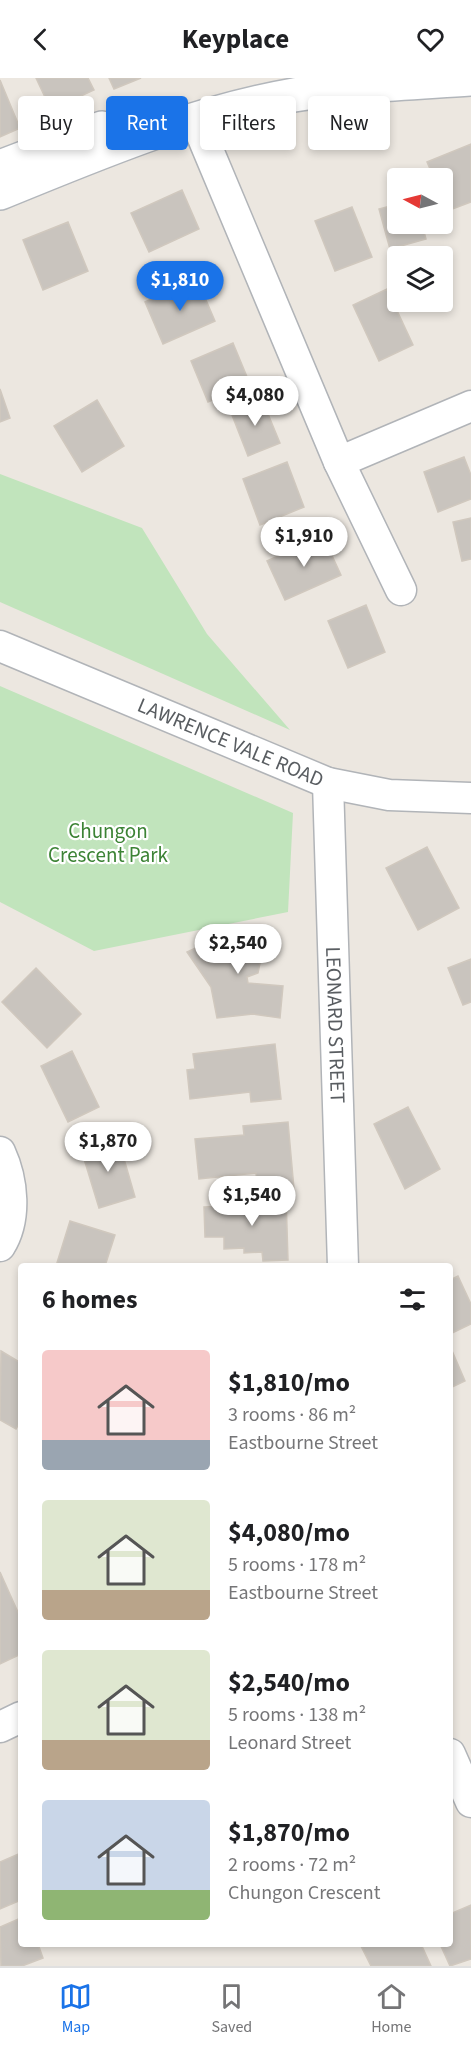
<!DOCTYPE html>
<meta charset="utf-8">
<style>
:root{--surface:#fff;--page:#f2f2f2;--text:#202124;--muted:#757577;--line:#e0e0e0;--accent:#1a73e8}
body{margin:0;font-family:"Source Sans 3",sans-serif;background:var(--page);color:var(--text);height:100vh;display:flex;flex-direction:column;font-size:22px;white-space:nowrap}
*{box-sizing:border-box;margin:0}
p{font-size:20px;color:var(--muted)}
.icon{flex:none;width:33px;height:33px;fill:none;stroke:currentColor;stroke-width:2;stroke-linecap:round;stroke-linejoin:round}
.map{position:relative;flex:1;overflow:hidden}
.panel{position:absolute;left:18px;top:1185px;width:435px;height:684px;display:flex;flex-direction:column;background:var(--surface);border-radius:6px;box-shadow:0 3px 9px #0003}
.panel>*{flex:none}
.banner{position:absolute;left:18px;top:18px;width:435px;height:54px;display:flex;gap:12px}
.needle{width:39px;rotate:277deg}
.controls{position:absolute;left:387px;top:90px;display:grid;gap:12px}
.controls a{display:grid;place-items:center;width:66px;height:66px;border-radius:6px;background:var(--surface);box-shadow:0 3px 9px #0003;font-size:30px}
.price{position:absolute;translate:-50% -51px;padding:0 14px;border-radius:21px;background:#fff;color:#222;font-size:20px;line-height:39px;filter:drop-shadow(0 2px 3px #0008)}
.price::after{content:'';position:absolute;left:50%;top:36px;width:18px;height:14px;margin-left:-9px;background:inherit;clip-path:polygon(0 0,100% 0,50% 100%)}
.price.selected{background:var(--accent);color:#fff}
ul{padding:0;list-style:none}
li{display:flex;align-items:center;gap:18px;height:150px;padding:0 24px}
li span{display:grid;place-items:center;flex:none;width:168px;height:120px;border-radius:6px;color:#555}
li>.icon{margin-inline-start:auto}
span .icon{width:72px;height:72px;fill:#fffc;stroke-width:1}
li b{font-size:26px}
h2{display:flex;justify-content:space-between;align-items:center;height:72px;padding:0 24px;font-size:26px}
.pill{padding:0 21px;border-radius:6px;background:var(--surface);box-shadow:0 3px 9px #0003;font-size:21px;line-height:54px}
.pill.selected{background:var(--accent);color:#fff}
header{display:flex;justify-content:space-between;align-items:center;height:78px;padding:0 24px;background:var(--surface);font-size:27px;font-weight:700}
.menu{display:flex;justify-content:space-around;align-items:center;height:84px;border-top:2px solid var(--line);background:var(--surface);font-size:16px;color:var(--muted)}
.menu a{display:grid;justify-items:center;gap:3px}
.menu .selected{color:var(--accent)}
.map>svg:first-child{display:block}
</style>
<header><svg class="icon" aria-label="back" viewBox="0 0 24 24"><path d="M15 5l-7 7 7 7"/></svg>Keyplace<svg class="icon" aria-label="heart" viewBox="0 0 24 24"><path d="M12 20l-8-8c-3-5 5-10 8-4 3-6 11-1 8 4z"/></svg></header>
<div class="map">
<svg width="471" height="1888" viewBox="0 0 471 1888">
<rect width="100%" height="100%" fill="#ece7e0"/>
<path fill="#c1e4bc" d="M0,396L142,450L207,556L290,652L0,524Z
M0,608L293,735L288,834L94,873L0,824Z"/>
<path fill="#c9c4be" stroke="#d0c8be" stroke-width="1.5" d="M36,0H88L94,12L51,32Z
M109,0H141L114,11Z
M0,2L20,50L0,59Z
M471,66V124L447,133L442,121V100H434L427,84Z
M182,112L199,151L149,174L131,135Z
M398,126V146H422L426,161L390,171L379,131Z
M352,129L372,179L335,193L315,143Z
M68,144L88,193L43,212L23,162Z
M197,201L215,243L163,266L145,224Z
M387,211L413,267L379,283L353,227Z
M233,265L250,306L208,324L191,283Z
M0,311L10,340L0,344Z
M261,319L280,365L248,378L230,332Z
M97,322L124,368L82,394L54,348Z
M464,379L471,397V421L438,434L424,394Z
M287,384L304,429L260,447L243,401Z
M471,440V481L462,483L453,444Z
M323,458L341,497L285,522L267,483Z
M366,527L385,574L348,590L328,543Z
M427,769L459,830L418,852L386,790Z
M261,850L273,878L260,885L258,895L247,899L248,905L283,908L280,940L253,936L217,940L211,909L187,874L234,852L243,861Z
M471,881V924L463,927L448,890Z
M36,890L81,936L47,970L2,924Z
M275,966L281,1021L251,1024L250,1014L190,1021L187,992L195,991L193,976Z
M72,973L99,1029L68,1044L41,988Z
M408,1029L440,1091L405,1111L374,1046Z
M288,1044L294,1111L258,1114L256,1095L199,1101L195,1061L244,1057L243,1048Z
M118,1060L135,1119L99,1130L81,1071Z
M264,1118H286L288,1182L263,1183L262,1174L244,1175V1170L224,1171V1159H205L204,1129L265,1126Z
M70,1143L115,1157L105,1188H56Z
M458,1198L471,1226V1246L450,1256V1202Z
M450,1268L465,1303L450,1310Z
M1,1273L21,1285V1342L16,1351L0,1342Z
M0,1494L21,1541V1576L0,1586Z
M21,1775V1822L0,1831V1784Z
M471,1827V1881L450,1888L440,1866H450V1836Z
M21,1840V1866H38L43,1880L22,1888H1L0,1849Z
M365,1866H421L431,1888H371L361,1868Z"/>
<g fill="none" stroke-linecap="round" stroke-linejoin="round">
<g stroke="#b1b4b8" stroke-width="33">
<g id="street">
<path d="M195,41L339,384L401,512"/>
<path d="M339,384L471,328"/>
<path id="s1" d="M0,568L328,705L389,717L471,720"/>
<path id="s2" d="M328,705L343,1188"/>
<path d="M0,1074C13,1102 17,1141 0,1168"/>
<path d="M0,1649L21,1639"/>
<path d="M450,1676L471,1724"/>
</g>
</g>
<g stroke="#b2b6bb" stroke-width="36">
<path id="secondary" d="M0,89L102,50
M0,115C96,76 191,35 294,17C352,7 412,5 471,1"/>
</g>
<use href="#street" stroke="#fff" stroke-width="30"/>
<use href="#secondary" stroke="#fff" stroke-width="33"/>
</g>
<g text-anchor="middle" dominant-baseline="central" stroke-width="4.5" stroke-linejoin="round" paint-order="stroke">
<g font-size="21" fill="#595d61" stroke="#fff">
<text stroke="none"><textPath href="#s1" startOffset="250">LAWRENCE VALE ROAD</textPath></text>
<text stroke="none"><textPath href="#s2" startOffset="242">LEONARD STREET</textPath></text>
</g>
<g font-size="21" fill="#3c8335" stroke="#fff">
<text x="108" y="753">Chungon<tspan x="108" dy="24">Crescent Park</tspan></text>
</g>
</g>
</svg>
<div class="controls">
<a><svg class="needle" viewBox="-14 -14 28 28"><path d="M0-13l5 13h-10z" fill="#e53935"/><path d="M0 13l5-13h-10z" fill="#757577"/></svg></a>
<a><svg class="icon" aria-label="layers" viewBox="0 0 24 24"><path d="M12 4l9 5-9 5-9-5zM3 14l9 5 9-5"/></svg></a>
</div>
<b class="price selected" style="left:180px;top:234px">$1,810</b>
<b class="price" style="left:255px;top:349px">$4,080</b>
<b class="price" style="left:304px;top:490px">$1,910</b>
<b class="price" style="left:238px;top:897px">$2,540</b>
<b class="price" style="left:108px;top:1095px">$1,870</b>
<b class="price" style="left:252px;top:1149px">$1,540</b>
<div class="banner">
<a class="pill">Buy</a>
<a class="pill selected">Rent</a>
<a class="pill">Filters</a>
<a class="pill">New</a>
</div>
<section class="panel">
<h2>6 homes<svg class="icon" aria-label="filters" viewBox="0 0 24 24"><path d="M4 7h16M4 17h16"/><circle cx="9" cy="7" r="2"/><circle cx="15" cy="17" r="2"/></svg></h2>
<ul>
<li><span style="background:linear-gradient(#f6c9c9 75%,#9aa5b1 0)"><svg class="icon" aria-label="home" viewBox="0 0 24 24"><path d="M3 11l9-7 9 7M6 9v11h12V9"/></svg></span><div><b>$1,810/mo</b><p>3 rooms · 86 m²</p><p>Eastbourne Street</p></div></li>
<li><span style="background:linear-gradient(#dfe7d0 75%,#b9a48a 0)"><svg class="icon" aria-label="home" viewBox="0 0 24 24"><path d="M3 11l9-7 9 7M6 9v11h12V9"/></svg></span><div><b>$4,080/mo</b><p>5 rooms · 178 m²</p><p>Eastbourne Street</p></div></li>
<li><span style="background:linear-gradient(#dfe7d0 75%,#b9a48a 0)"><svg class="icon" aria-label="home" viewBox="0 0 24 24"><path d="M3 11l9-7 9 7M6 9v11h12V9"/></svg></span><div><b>$2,540/mo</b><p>5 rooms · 138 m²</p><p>Leonard Street</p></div></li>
<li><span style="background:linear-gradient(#c9d6e8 75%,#8fb573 0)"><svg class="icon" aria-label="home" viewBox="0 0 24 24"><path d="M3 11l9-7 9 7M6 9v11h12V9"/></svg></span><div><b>$1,870/mo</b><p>2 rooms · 72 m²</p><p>Chungon Crescent</p></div></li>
</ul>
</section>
</div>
<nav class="menu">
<a class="selected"><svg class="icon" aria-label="map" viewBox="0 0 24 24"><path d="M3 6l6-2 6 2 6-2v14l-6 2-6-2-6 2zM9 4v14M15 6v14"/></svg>Map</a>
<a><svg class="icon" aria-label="saved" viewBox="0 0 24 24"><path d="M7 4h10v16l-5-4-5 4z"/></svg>Saved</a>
<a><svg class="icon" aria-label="home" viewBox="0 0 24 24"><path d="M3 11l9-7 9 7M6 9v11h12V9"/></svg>Home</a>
</nav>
